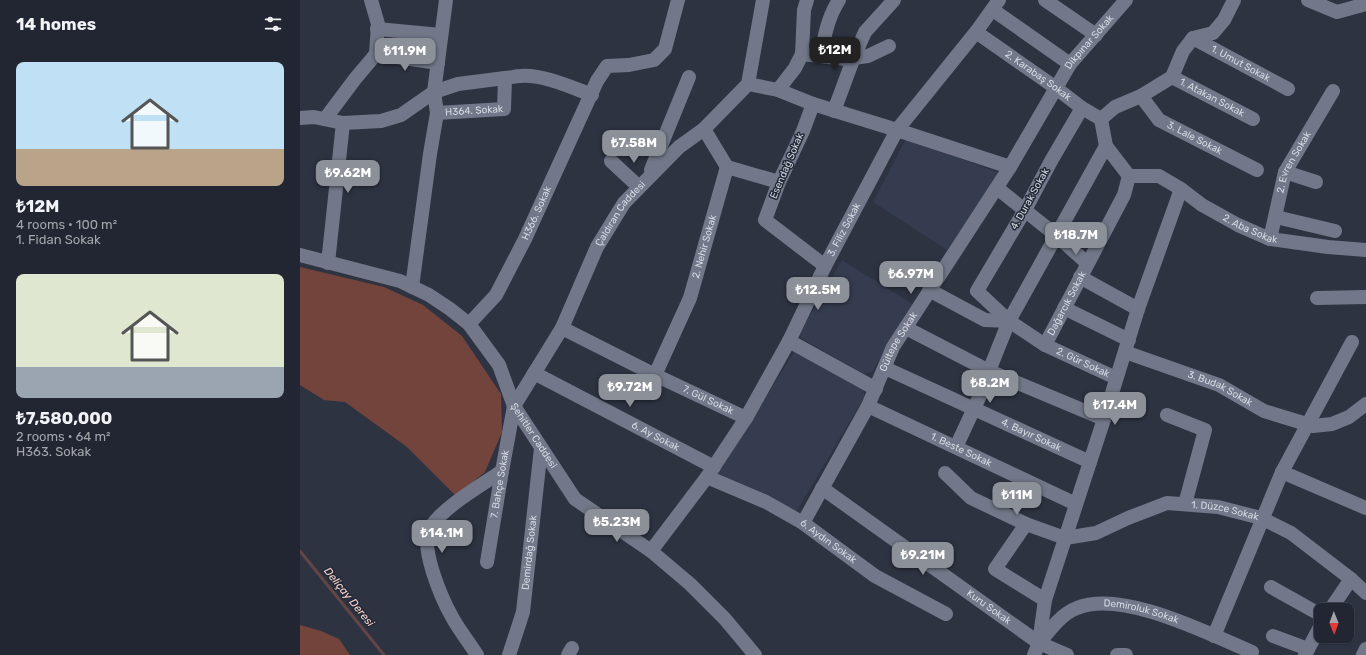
<!DOCTYPE html>
<meta charset="utf-8">
<style>
:root{--surface:#222632;--page:#2e323e;--text:#f1f3f6;--muted:#a2a5ac;--line:#3f434d;--accent:#8c9099}
body{margin:0;font-family:Rubik,sans-serif;background:var(--page);color:var(--text);height:100vh;display:flex;flex-direction:column;font-size:15px;white-space:nowrap}
*{box-sizing:border-box;margin:0}
p{font-size:13px;color:var(--muted)}
.icon{flex:none;width:22px;height:22px;fill:none;stroke:currentColor;stroke-width:2;stroke-linecap:round;stroke-linejoin:round}
.map{position:relative;flex:1;overflow:hidden}
.details{display:flex;flex-direction:column;background:var(--surface);width:300px}
.details>*{flex:none}
.needle{width:26px;rotate:179deg}
.tools{position:absolute;left:1014px;top:603px;display:grid;gap:8px}
.tools a{display:grid;place-items:center;width:40px;height:40px;border-radius:8px;background:var(--surface);box-shadow:0 1px 3px #0004,0 0 0 1px var(--line);font-size:20px}
.price{position:absolute;translate:-50% -34px;padding:0 9px;border-radius:8px;background:var(--accent);color:#fff;font-size:13px;line-height:26px;filter:drop-shadow(0 1px 2px #0008)}
.price::after{content:'';position:absolute;left:50%;top:24px;width:12px;height:9px;margin-left:-6px;background:inherit;clip-path:polygon(0 0,100% 0,50% 100%)}
.price.on{background:#222;color:#fff}
ul{padding:0;list-style:none}
li{display:grid;align-content:center;gap:8px;height:212px;padding:0 16px}
li span{display:grid;place-items:center;height:124px;border-radius:8px;color:#555}
li>.icon{margin-inline-start:auto}
span .icon{width:72px;height:72px;fill:#fffc;stroke-width:1}
li b{font-size:17px}
h2{display:flex;justify-content:space-between;align-items:center;height:48px;padding:0 16px;font-size:17px}
main{display:flex;flex:1;min-height:0}
.map>svg:first-child{display:block}
</style>
<main>
<section class="details">
<h2>14 homes<svg class="icon" aria-label="filters" viewBox="0 0 24 24"><path d="M4 7h16M4 17h16"/><circle cx="9" cy="7" r="2"/><circle cx="15" cy="17" r="2"/></svg></h2>
<ul>
<li><span style="background:linear-gradient(#bfe0f5 70%,#b9a48a 0)"><svg class="icon" aria-label="home" viewBox="0 0 24 24"><path d="M3 11l9-7 9 7M6 9v11h12V9"/></svg></span><div><b>₺12M</b><p>4 rooms · 100 m²</p><p>1. Fidan Sokak</p></div></li>
<li><span style="background:linear-gradient(#dfe7d0 75%,#9aa5b1 0)"><svg class="icon" aria-label="home" viewBox="0 0 24 24"><path d="M3 11l9-7 9 7M6 9v11h12V9"/></svg></span><div><b>₺7,580,000</b><p>2 rooms · 64 m²</p><p>H363. Sokak</p></div></li>
</ul>
</section>
<div class="map">
<svg width="1066" height="655" viewBox="0 0 1066 655">
<rect width="100%" height="100%" fill="#2e3342"/>
<path fill="#353c50" d="M606,139L700,173L647,250L573,202Z
M542,260L612,304L572,372L564,374L501,338L500,333Z
M495,351L563,389L565,396L496,512L417,474Z"/>
<path fill="#73443c" d="M0,267L84,287L123,305L162,336L201,394L202,432L185,472L156,496L107,447L45,402L24,400L0,385Z
M0,625L21,631L39,639L50,655H0Z"/>
<g fill="none" stroke-linecap="round" stroke-linejoin="round">
<path stroke="#624646" stroke-width="3" d="M0,551L84,655"/>
<g stroke="#727889" stroke-width="14">
<path d="M745,0L796,35"/>
<path d="M1008,0L1037,12L1066,4"/>
<path d="M693,10L770,64"/>
<path d="M77,29L141,35"/>
<path id="s1" d="M676,32L756,88L782,108L801,119"/>
<path id="s2" d="M893,38L988,89"/>
<path d="M76,54L138,63"/>
<path d="M502,54L504,10L507,0"/>
<path d="M521,56C524,37 528,17 539,0"/>
<path id="s3" d="M872,77L953,119"/>
<path d="M448,84L478,90L513,104L503,131L479,182L465,220L525,266"/>
<path d="M478,90L495,68L502,54L546,59L568,56L589,46"/>
<path id="s4" d="M841,96L859,120L957,170"/>
<path d="M513,104L597,130L676,32L699,0"/>
<path id="s5" d="M782,108L751,161L725,210L677,291L709,321L745,345L816,378"/>
<path d="M534,111L554,57L565,32L594,0"/>
<path d="M137,113L134,92L146,0"/>
<path d="M0,118L14,117L43,123L81,121L101,115L134,92L158,84L205,78"/>
<path d="M25,119L55,79L76,54L78,24L71,0"/>
<path d="M404,129L427,167"/>
<path d="M311,161L339,187"/>
<path d="M351,170L389,77"/>
<path d="M985,172L1016,182"/>
<path id="s6" d="M829,176H859L881,189L902,205L938,225L970,239L1028,247L1066,250"/>
<path d="M829,176L806,146L801,119L815,107L841,96L872,77L883,51L893,38L913,33L924,20L934,0"/>
<path d="M697,188L757,236L787,263"/>
<path d="M976,217L1035,231"/>
<path id="s7" d="M970,239L985,172L1033,91"/>
<path id="s8" d="M0,255L100,281L129,295L150,309L169,324L199,365L214,406L275,499L351,551L390,584L425,619L455,655"/>
<path d="M28,263L43,123"/>
<path d="M780,277L838,309"/>
<path id="s9" d="M112,287L130,154L137,113L204,109L205,78C210,78 215,76 220,76C242,74 271,87 292,95"/>
<path d="M629,290L685,320L709,321"/>
<path d="M1017,298L1066,297"/>
<path d="M764,308L829,340"/>
<path id="s10" d="M169,324L196,295L225,239L297,81L307,66L329,65L354,60L365,49L378,0"/>
<path id="s11" d="M262,328L355,375L446,418"/>
<path d="M606,328L689,371L804,419"/>
<path d="M489,341L576,389"/>
<path id="s12" d="M745,345L824,195L829,176"/>
<path id="s13" d="M825,352L919,385L964,411L1013,426L1032,424L1049,417L1066,404"/>
<path id="s14" d="M585,368L790,462"/>
<path d="M689,371L709,321L806,146"/>
<path id="s15" d="M234,373L414,467"/>
<path id="s16" d="M355,375L390,298L427,167L479,182"/>
<path id="s17" d="M568,406L776,504"/>
<path d="M867,415L905,430L885,504"/>
<path d="M656,447L683,389"/>
<path d="M982,472L1066,508"/>
<path d="M645,473L671,498L726,524"/>
<path id="s18" d="M407,477L466,502L503,523L575,576L646,614"/>
<path id="s19" d="M522,488L739,643L767,655"/>
<path id="s20" d="M503,523L568,406L593,347L710,167L770,64L826,0"/>
<path id="s21" d="M351,551L407,477L446,418L489,341L525,266L597,130L710,167"/>
<path id="s22" d="M187,562L202,471L214,406L262,328L297,247L324,203L379,147L404,129L448,84L463,0"/>
<path d="M971,587L1021,615"/>
<path id="s23" d="M745,600L695,569L726,524L765,538L796,533L828,518L867,503L918,507L961,518L991,533L1051,579L1066,593"/>
<path d="M1030,610L1051,579"/>
<path d="M914,636L982,472L1052,342"/>
<path d="M973,636L1008,649"/>
<path id="s24" d="M739,643C750,630 761,614 777,608C822,589 909,634 952,652"/>
<path d="M177,655C169,642 159,630 152,617C142,599 119,547 130,528C144,506 181,486 202,471"/>
<path id="s25" d="M209,655L223,612L241,448"/>
<path d="M268,655L272,648"/>
<path d="M734,655L739,643L745,600L804,419L838,309L881,189"/>
<path d="M817,655H826"/>
<path d="M1005,655L1021,625"/>
<path d="M1063,655L1066,649"/>
</g>
</g>
<g text-anchor="middle" dominant-baseline="central" stroke-width="3" stroke-linejoin="round" paint-order="stroke">
<g font-size="10" fill="#d7dae4" stroke="#242937">
<text stroke="none"><textPath href="#s20" startOffset="561">Dikpınar Sokak</textPath></text>
<text stroke="none"><textPath href="#s2" startOffset="54">1. Umut Sokak</textPath></text>
<text stroke="none"><textPath href="#s1" startOffset="76">2. Karabaş Sokak</textPath></text>
<text stroke="none"><textPath href="#s3" startOffset="45">1. Atakan Sokak</textPath></text>
<text stroke="none"><textPath href="#s9" startOffset="213">H364. Sokak</textPath></text>
<text stroke="none"><textPath href="#s4" startOffset="70">3. Lale Sokak</textPath></text>
<text stroke="none"><textPath href="#s7" startOffset="81">2. Evren Sokak</textPath></text>
<text transform="translate(487 166) rotate(-67)">Esendağ Sokak</text>
<text transform="translate(730 199) rotate(-61)">4. Durak Sokak</text>
<text stroke="none"><textPath href="#s10" startOffset="131">H366. Sokak</textPath></text>
<text stroke="none"><textPath href="#s22" startOffset="379">Çaldıran Caddesi</textPath></text>
<text stroke="none"><textPath href="#s6" startOffset="136">2. Aba Sokak</textPath></text>
<text stroke="none"><textPath href="#s21" startOffset="376">3. Filiz Sokak</textPath></text>
<text stroke="none"><textPath href="#s16" startOffset="138">2. Nehir Sokak</textPath></text>
<text stroke="none"><textPath href="#s12" startOffset="47">Dağarcık Sokak</textPath></text>
<text stroke="none"><textPath href="#s20" startOffset="205">Gültepe Sokak</textPath></text>
<text stroke="none"><textPath href="#s5" startOffset="340">2. Gür Sokak</textPath></text>
<text stroke="none"><textPath href="#s13" startOffset="102">3. Budak Sokak</textPath></text>
<text stroke="none"><textPath href="#s11" startOffset="163">7. Gül Sokak</textPath></text>
<text stroke="none"><textPath href="#s14" startOffset="161">4. Bayır Sokak</textPath></text>
<text stroke="none"><textPath href="#s8" startOffset="315">Şehitler Caddesi</textPath></text>
<text stroke="none"><textPath href="#s15" startOffset="137">6. Ay Sokak</textPath></text>
<text stroke="none"><textPath href="#s17" startOffset="103">1. Beste Sokak</textPath></text>
<text stroke="none"><textPath href="#s22" startOffset="79">7. Bahçe Sokak</textPath></text>
<text stroke="none"><textPath href="#s23" startOffset="322">1. Düzce Sokak</textPath></text>
<text stroke="none"><textPath href="#s18" startOffset="138">6. Aydın Sokak</textPath></text>
<text stroke="none"><textPath href="#s25" startOffset="105">Demirdağ Sokak</textPath></text>
<text stroke="none"><textPath href="#s19" startOffset="205">Kuru Sokak</textPath></text>
<text stroke="none"><textPath href="#s24" startOffset="118">Demiroluk Sokak</textPath></text>
</g>
<g font-size="11" font-style="italic" fill="#f7d4ce" stroke="#242937">
<text transform="translate(49 597) rotate(51)">Deliçay Deresi</text>
</g>
</g>
</svg>
<div class="tools">
<a><svg class="needle" viewBox="-14 -14 28 28"><path d="M0-13l5 13h-10z" fill="#e53935"/><path d="M0 13l5-13h-10z" fill="#a2a5ac"/></svg></a>
</div>
<b class="price on" style="left:535px;top:71px">₺12M</b>
<b class="price" style="left:105px;top:72px">₺11.9M</b>
<b class="price" style="left:334px;top:164px">₺7.58M</b>
<b class="price" style="left:48px;top:194px">₺9.62M</b>
<b class="price" style="left:776px;top:256px">₺18.7M</b>
<b class="price" style="left:611px;top:295px">₺6.97M</b>
<b class="price" style="left:518px;top:311px">₺12.5M</b>
<b class="price" style="left:690px;top:404px">₺8.2M</b>
<b class="price" style="left:330px;top:408px">₺9.72M</b>
<b class="price" style="left:815px;top:426px">₺17.4M</b>
<b class="price" style="left:717px;top:516px">₺11M</b>
<b class="price" style="left:317px;top:543px">₺5.23M</b>
<b class="price" style="left:142px;top:554px">₺14.1M</b>
<b class="price" style="left:623px;top:576px">₺9.21M</b>
</div>
</main>
